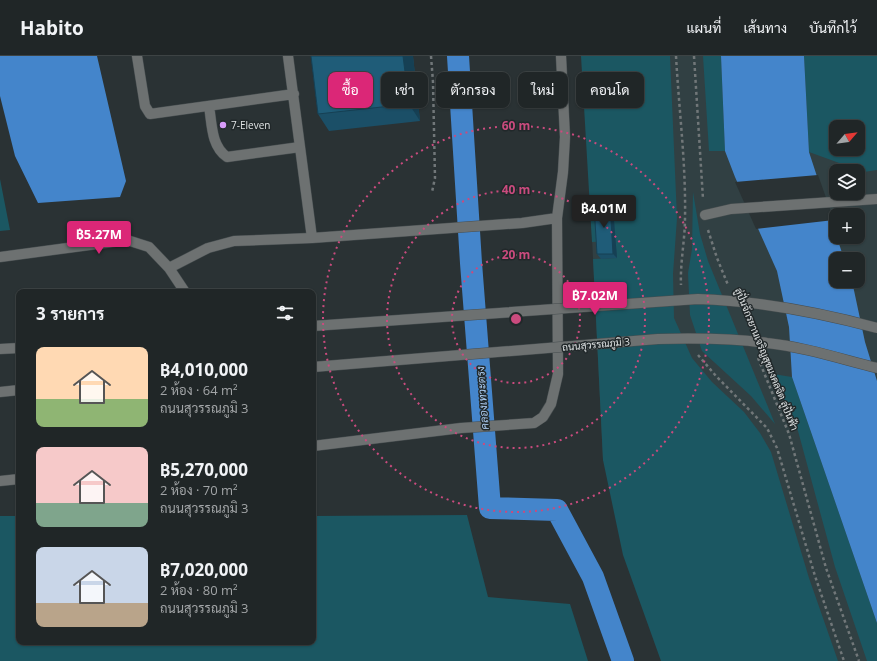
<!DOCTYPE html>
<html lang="th">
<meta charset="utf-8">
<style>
:root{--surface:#202627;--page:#282e2f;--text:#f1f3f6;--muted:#a2a5a7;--line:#3d4344;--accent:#db2777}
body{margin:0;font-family:"Open Sans",Sarabun,sans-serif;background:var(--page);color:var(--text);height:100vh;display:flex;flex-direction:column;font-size:15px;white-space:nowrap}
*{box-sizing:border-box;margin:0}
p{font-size:13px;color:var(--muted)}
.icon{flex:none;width:22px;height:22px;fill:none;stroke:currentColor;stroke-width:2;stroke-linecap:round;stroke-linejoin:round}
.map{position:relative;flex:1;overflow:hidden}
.panel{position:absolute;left:16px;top:233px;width:300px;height:356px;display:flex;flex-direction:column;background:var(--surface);border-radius:8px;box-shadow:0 1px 3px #0004,0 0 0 1px var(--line)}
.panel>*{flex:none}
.banner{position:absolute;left:328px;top:16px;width:380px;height:36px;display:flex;gap:8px}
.needle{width:26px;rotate:62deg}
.buttons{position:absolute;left:829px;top:64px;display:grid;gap:8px}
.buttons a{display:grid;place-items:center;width:36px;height:36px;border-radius:8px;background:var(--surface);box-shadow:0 1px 3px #0004,0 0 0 1px var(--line);font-size:20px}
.price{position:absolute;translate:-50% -34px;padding:0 9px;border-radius:4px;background:var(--accent);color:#fff;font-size:13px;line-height:26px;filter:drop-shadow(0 1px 2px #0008)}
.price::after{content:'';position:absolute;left:50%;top:24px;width:12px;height:9px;margin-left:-6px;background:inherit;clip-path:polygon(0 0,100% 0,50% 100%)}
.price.on{background:#222;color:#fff}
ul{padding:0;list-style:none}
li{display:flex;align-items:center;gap:12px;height:100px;padding:0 20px}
li span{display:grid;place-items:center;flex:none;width:112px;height:80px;border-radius:8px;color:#555}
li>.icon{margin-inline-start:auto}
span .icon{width:48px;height:48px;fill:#fffc;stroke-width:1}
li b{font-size:17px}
h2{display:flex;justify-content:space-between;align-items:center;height:48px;padding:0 20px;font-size:17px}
.pill{padding:0 14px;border-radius:8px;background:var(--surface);box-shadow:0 1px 3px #0004,0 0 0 1px var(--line);font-size:14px;line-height:36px}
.pill.on{background:var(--accent);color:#fff}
header{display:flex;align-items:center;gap:24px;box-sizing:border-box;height:56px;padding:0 20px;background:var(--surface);border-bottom:1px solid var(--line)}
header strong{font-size:19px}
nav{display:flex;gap:22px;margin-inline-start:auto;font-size:14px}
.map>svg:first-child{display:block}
</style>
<header>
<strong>Habito</strong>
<nav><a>แผนที่</a><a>เส้นทาง</a><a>บันทึกไว้</a></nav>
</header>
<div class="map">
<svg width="877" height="605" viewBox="0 0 877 605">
<rect width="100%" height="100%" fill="#2a3234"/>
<path fill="#314043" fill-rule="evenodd" d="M583,0H877V605H735L603,404ZM836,71H858V93H836ZM836,115H858V137H836ZM836,159H858V181H836ZM836,203H858V225H836Z"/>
<path fill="#1b5762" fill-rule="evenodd" d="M581,0H670L677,162L673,218L674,262L692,302L712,326L744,356L760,377L771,396L809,522L838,605H661L623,499L603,404L593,203L617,202L615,185L592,186Z
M703,0H721L725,95H709Z
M804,0H877V114L864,116L809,96ZM836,71H858V93H836Z
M0,123L10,174L0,175Z
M693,136L700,178L708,205L775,368L751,340L702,295L690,259L688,217L692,193Z
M773,318L792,321L877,567V605H867L835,511L798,375Z
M467,459L488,541L570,548L588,605H0V460H19V586H313V460Z"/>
<path fill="#4485cb" d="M0,0H97L126,125L120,141L38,147L15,100L0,40Z
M721,0H804L809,96L844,203H836V225H852L865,286L877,325V567L792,321L789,271L777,215L735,121L725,95Z"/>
<path fill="#2a3234" d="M818,119L834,164L756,173L735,126Z"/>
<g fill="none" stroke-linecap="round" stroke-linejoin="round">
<path stroke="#4485cb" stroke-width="22" d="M458,0L471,207L490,452L557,454L593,521L623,605"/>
<g stroke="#474e50" stroke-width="11">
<path id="minor" d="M137,0L145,50L150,58L294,38
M288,0L312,182
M209,50C212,68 211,90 227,101L300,91
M705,159L731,153L877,143
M0,201L127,184L149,191L169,212L185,236
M169,212L208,192L234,185L312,182L522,167L557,162L563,116L565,81L561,0
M0,293L19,292
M0,336L19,334
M313,390L461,372L534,367L543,361L551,348L558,318L557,162
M0,425L19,423"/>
</g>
<path stroke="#717779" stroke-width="2.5" stroke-dasharray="3 3" stroke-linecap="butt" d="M431,0L433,26L435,122L432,136
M676,0C679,54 686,108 685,162C685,184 680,207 681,229
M694,0L703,143
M708,174L717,202L728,229
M698,299L716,320L767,372L777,392L815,520L844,605
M758,302L789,378L826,512L859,605"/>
<use href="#minor" stroke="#6d7171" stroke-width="10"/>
<g stroke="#474e50" stroke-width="11" stroke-linecap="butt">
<path id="minor-bridge" d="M313,270L698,243C759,245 818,256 877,272
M313,311L658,283C695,282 731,282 767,287C804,291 841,303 877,312"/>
</g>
<use href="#minor-bridge" stroke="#6d7171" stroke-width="10"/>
</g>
<path fill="#1b4f67" d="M311,0H413L420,65L329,75L318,58Z
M613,152L617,202L601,203L597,198Z"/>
<path fill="#164054" d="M403,0H413L420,65L409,48Z
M610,148L613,152L617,202L613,198Z"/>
<path fill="#1f5c78" stroke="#164054" d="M311,0H403L409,48L318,58Z
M610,148L613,198H597L594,149Z"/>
<g fill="none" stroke="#ca4b7e" stroke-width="2" stroke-dasharray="2 4">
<circle cx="516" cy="263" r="64"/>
<circle cx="516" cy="263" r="129"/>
<circle cx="516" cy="263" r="193"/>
</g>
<circle fill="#d79bf9" stroke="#21282a" stroke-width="1.5" cx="223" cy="69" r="4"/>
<g text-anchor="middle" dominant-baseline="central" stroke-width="3" stroke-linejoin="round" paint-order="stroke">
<g font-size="10" fill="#e0e4e5" stroke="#21282a" text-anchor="start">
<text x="231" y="69">7-Eleven</text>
</g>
<g font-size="10" fill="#e0e4e5" stroke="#21282a">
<text transform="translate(596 288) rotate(-5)">ถนนสุวรรณภูมิ 3</text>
<text transform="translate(767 303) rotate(68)">ลู่ปั่นจักรยานเจริญสุขมงคลจิต ลู่ปั่นฟ้า</text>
</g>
<g font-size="11" font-style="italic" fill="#aacaef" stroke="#21282a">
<text transform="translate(482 342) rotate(-94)">คลองเทวะตรง</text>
</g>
</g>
<circle cx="516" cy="263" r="6" fill="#ca4b7e" stroke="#21282a" stroke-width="2"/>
<g font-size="12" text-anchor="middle" font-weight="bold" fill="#ca4b7e" stroke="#21282a" stroke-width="3" stroke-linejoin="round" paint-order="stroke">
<text x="516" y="74">60 m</text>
<text x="516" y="138">40 m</text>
<text x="516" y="203">20 m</text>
</g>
</svg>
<div class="buttons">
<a><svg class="needle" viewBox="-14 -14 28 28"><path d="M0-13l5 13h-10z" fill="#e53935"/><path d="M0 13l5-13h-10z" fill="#a2a5a7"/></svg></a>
<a><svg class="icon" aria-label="layers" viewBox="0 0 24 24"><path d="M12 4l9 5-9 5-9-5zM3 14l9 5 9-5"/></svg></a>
<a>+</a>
<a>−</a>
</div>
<b class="price on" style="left:604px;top:173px">฿4.01M</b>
<b class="price" style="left:99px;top:199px">฿5.27M</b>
<b class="price" style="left:595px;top:260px">฿7.02M</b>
<div class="banner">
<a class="pill on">ซื้อ</a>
<a class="pill">เช่า</a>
<a class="pill">ตัวกรอง</a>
<a class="pill">ใหม่</a>
<a class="pill">คอนโด</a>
</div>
<section class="panel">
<h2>3 รายการ<svg class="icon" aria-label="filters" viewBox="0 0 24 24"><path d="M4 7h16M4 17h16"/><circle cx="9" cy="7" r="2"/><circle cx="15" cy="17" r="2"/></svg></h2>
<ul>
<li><span style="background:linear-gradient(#ffd9b3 65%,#8fb573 0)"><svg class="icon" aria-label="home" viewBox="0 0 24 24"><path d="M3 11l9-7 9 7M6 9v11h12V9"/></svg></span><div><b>฿4,010,000</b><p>2 ห้อง · 64 m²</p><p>ถนนสุวรรณภูมิ 3</p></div></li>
<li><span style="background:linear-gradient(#f6c9c9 70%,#7fa58c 0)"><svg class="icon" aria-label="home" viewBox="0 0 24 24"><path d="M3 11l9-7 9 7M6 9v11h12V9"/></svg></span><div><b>฿5,270,000</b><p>2 ห้อง · 70 m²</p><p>ถนนสุวรรณภูมิ 3</p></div></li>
<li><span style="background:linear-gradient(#c9d6e8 70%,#b9a48a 0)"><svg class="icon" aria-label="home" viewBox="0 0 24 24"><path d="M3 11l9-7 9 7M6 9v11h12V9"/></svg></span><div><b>฿7,020,000</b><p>2 ห้อง · 80 m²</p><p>ถนนสุวรรณภูมิ 3</p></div></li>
</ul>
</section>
</div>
